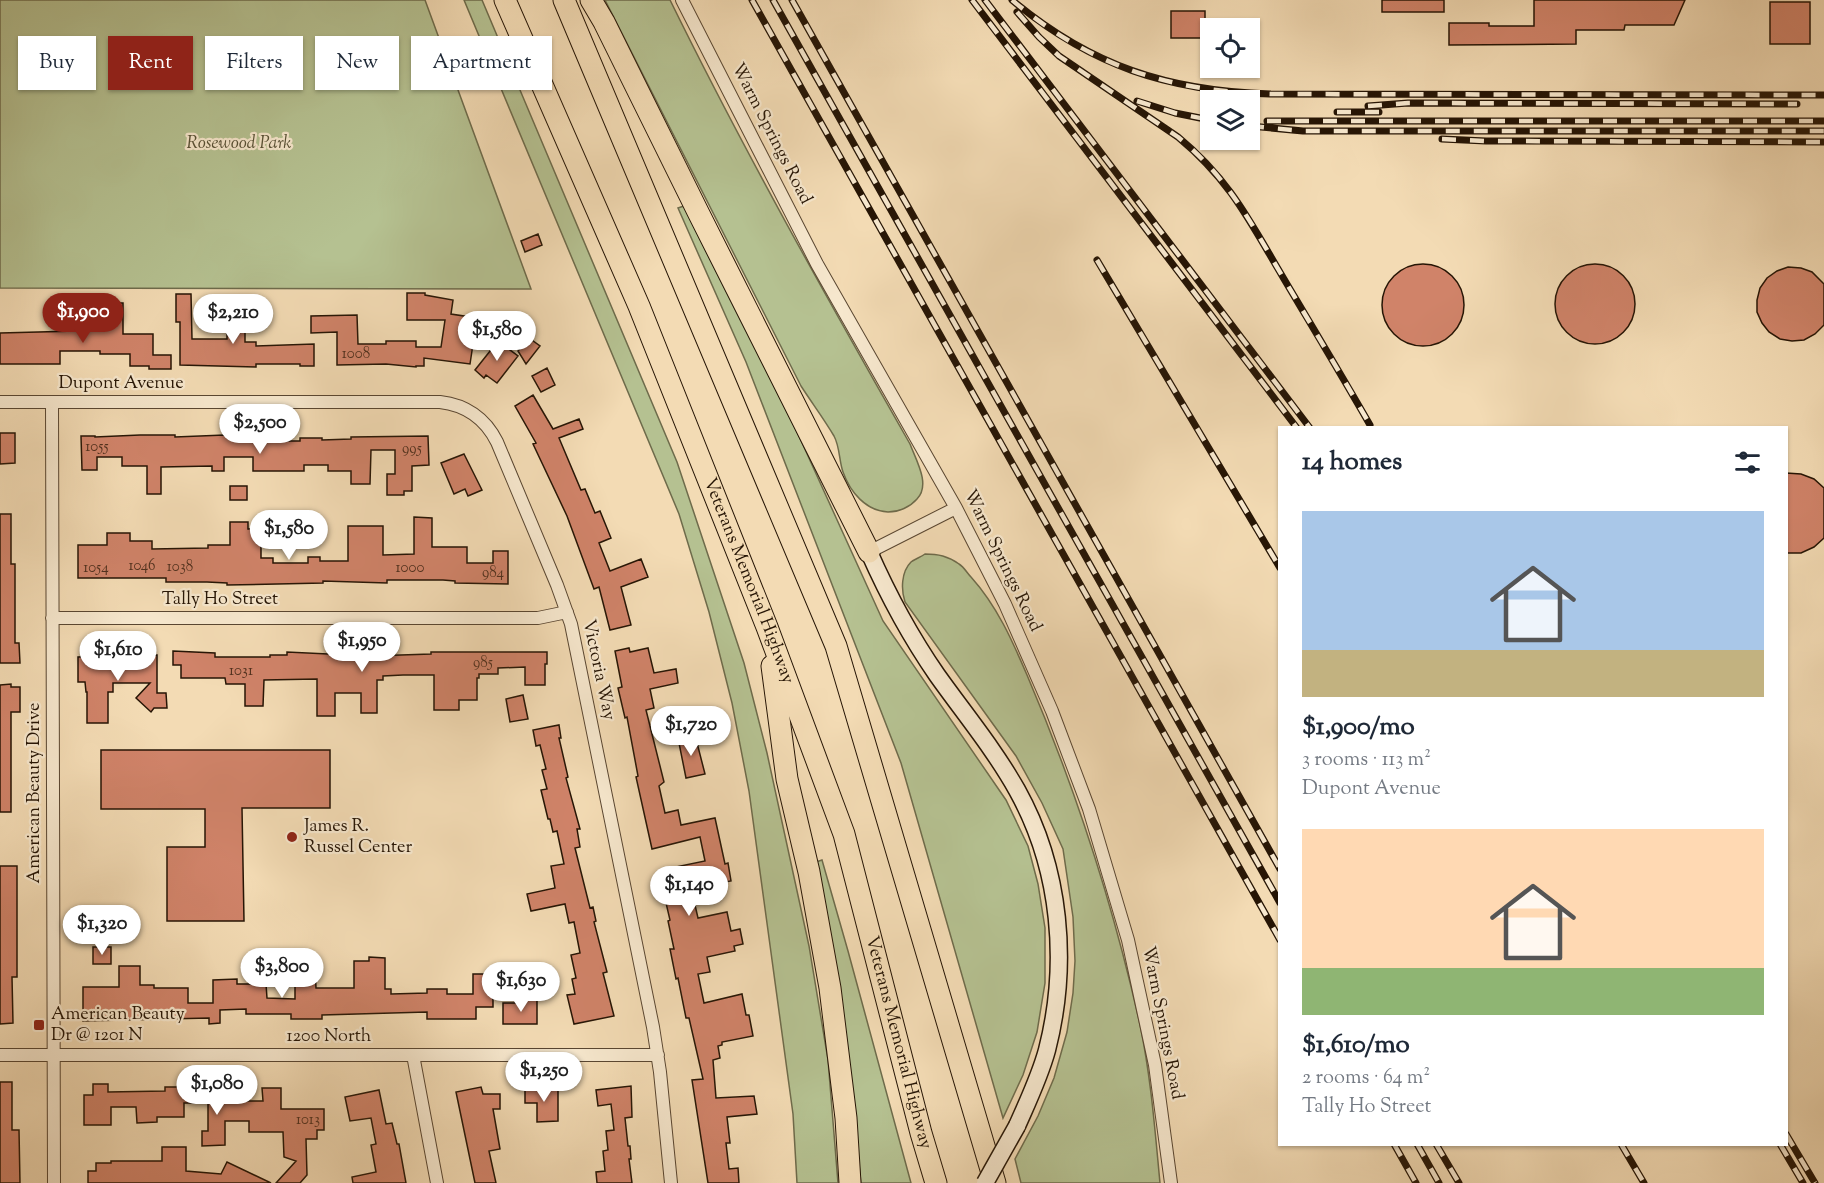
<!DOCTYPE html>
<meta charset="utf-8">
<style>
:root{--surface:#fff;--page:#f6f6f7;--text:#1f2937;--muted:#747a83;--accent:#8f2418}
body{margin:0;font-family:"Sorts Mill Goudy",serif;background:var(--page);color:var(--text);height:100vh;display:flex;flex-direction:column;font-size:22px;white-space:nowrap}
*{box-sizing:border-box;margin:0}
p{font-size:20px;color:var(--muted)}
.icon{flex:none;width:33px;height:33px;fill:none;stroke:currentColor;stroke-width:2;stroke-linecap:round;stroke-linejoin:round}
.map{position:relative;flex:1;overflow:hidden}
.drawer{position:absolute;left:1278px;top:426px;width:510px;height:720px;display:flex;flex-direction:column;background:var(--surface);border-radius:0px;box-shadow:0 2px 4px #0004}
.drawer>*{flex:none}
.guide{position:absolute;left:18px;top:36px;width:570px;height:54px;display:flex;gap:12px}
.controls{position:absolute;left:1200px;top:18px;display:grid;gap:12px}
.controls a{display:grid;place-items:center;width:60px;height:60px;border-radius:0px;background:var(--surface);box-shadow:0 2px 4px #0004;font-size:30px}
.price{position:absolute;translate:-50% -51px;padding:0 14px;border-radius:21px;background:#fff;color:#222;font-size:20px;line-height:39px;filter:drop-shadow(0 2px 3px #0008)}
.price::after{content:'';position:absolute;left:50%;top:36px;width:18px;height:14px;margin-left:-9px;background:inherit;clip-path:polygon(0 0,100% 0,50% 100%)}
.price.on{background:var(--accent);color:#fff}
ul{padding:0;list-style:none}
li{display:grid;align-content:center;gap:12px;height:318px;padding:0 24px}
li span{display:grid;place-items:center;height:186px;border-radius:0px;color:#555}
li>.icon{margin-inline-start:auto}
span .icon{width:108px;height:108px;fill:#fffc;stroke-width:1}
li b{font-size:26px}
h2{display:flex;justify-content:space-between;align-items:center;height:72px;padding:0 24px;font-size:26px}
.chip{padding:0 21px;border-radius:0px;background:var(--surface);box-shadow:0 2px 4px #0004;font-size:21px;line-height:54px}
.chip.on{background:var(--accent);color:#fff}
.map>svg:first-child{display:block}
</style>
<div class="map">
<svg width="1824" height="1183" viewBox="0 0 1824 1183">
<rect width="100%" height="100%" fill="#f3dbb4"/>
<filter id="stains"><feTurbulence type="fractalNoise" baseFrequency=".00333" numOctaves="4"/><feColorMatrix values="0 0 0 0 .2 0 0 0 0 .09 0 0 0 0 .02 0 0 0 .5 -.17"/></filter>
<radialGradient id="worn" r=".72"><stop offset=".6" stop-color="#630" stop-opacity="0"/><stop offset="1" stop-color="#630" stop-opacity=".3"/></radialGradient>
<path fill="#b5c191" stroke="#6e6b4b" stroke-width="1.5" d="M0,0H425L531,289L0,288Z
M464,0H482L677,462L744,663L767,753L809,946L828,1060L838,1183H797L793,1114L749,791L732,703L709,612L679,514Z
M605,0H670C744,151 827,298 910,444C916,460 931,485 917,499C910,507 899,512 888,512C866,511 850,492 843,472C839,461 840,447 834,436C824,419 812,403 801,386Z
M687,205L788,412L883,621L1006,800L1028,846L1038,884L1045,928V983L1037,1032L1023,1075L1003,1118L901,763L746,362L678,208Z
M925,554C938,554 948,556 959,564C964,567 967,573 971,577C997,606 1012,640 1027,675C1074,785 1114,908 1140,1025C1151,1077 1155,1131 1160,1183H1021L1015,1159L1038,1116L1054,1078L1067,1032L1073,993L1075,961L1073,917L1063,849L1042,803L1016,756L905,602C901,590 901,572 911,562C915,559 921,557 925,554Z
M822,860L848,951L911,1183H861L844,1026L813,863Z"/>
<path fill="#d08369" stroke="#261505" stroke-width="1.5" d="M1382,0H1444V12H1382Z
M1534,0H1685L1674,25H1625L1624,30H1576V44L1449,45V23H1489V26H1534Z
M1770,2H1810V44H1770Z
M1171,11H1205V38H1171Z
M538,234L542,245L525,252L521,241Z
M1555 304a40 40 0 1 1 80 0a40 40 0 1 1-80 0Z
M1382 305a41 41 0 1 1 82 0a41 41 0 1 1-82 0Z
M1788,267L1801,268L1812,272L1824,284V325L1815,334L1804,340L1792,341L1780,339L1769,332L1762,323L1757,312V300L1760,288L1767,278L1777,271Z
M407,293H425V295L453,300L451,314L477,318L470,364L424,358V366H416V367L386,364L337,365V332L311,333V316L357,315L358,344H386V341H416V347H441L445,320H407Z
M176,294H191L192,339H227V318H245V342H256V346L314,344V366H300V364H256V367L180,365V322H176Z
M106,303H123V334H153V355H171V369H149V366H130V354H100V351H60V364H0V333L76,331V326H106Z
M529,338L540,346L526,364L518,351Z
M498,341L518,356L497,383L486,375L484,378L475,370Z
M547,368L555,385L541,392L532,376Z
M533,395L553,429L579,419L583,429L559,438L581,490L585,489L595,513L600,511L611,538L599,543L610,571L641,559L648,577L621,587L631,625L610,630L599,587L594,589L567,516L533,444L536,443L515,406Z
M0,433H15V463L0,464Z
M140,435H175V437L225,435L243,436V441H300V438H322V440L351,439V437L428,436L429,465L412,466V491H404V495H387V474H395V450H371L370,484H351V471H328V465H304V471H253V457H224V471H212V466L161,467V494H147V466H122V457H97V470H82L81,436H95V437Z
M464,454L482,490L468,496L465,489L454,494L441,463Z
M1786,473L1801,474L1814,479L1824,488V538L1814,547L1801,553H1786Z
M230,486H247V500H230Z
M0,514H11V564H15V643H19L20,663H0Z
M414,517L432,518V547H467V563H493V551H508V584L455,583V581L443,580H387V583L323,581V583L227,585V583L207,582H166V578H78V545H107V533H130V541H152V549L208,548V545H230V522H248V529H261V558H273V563H308V557H320V561H348V526H383V555L414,554Z
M629,648L630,652L648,648L654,673L676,669L678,683L650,689L654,708L646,710L664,782L659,786L665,813L678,810L681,825L715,818L725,864L728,863L731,881L691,888L698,918L727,912L731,931L740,929L743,944L734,946L735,951L707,957L710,972L698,974L704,1003L742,994L746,1015H749L753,1036L722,1042V1045L718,1046L720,1058L713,1060L716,1098L754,1096L757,1114L727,1117L730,1143H726L729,1169L738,1168L739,1183H708L692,1080L703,1079L689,1018H686L678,978L676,979L670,949H674L668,921L670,920L663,890H661L659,879L662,878L661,870L705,861L700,837L652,849L636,777L638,776L627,717L625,718L618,688L622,687L615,651Z
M173,651L215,653V657H270V655H287V652L370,656L431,654V652H547V664H545V685H525V667L498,668V674H479V678H477V700H459V710H434V675H403L383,676V680H377V713H361V693H335V716H317V679L264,680L263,706H245V684H226L225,678H181V665H173Z
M157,655V693H166L167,708H154L151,712L136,698L150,683H113V692H108V723H87V692H86L85,682H78V657Z
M11,684V687H20V712H11V812H0V685Z
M523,695L528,719L510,722L506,699Z
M559,725L561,738H559L568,777L566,778L580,829H577L580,847L575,848L590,908L593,907L596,921L594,922L607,972L603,973L614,1016L574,1024L567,995L575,994L572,979L576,978L571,955L580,953L574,922L569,923L565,904L531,911L527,894L555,888L551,866L564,864L557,831L553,832L550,819H548L541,790L547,789L542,770L546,769L540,745L536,746L533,730Z
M695,735L705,774L686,778L678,738Z
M101,750H330V808H242L244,921H167V847H205V809H101Z
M0,866H17V977H12L13,1023L0,1024Z
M93,947H111V964H93Z
M369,957L385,958V989H391V994L427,993V989H447V994H473V974H493V1007H476V1019H427V1012L322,1015V1019H291V1014H246V1009L220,1010V1023L209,1024V1018L83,1021V987H119V966H140V985H154V988H188V1003H213V980L237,979V984H266L267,998L295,999V983H302V969H315L316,988H354V961H369Z
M525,999H537V1024H503V1003H525Z
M0,1082H12V1130H19L20,1183H0Z
M93,1084H108V1092L165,1091V1087H234V1101H263L262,1088H281V1109H324V1130H317V1139H306L307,1175L300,1183H276L296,1161L284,1157L283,1132H249V1121H225V1145L202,1146V1131H208V1103H184V1117H157V1122L137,1123L136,1107H111V1125H84V1095H93Z
M631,1086L632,1117L625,1118L628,1146H630L631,1159H629L632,1183H597L596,1172L605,1171L603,1151L608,1150L606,1131L614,1130L611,1104L598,1106L596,1090Z
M481,1087L483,1094H500V1109H493L500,1149L489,1151L496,1183H475L456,1092Z
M525,1088H558V1121L537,1122V1103H525Z
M379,1090L386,1124L392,1123L397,1144H399L406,1183H353L352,1177L376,1172L371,1145L376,1144L371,1118L350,1121L345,1097Z
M162,1147H186V1171L221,1174L227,1162L271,1183H88V1171H96V1163H111V1161H162Z"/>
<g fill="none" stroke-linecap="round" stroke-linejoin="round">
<g stroke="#594631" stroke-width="14">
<path id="minor" d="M682,0L817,264L956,508L1005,604L1052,711L1089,809L1128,940L1155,1065L1171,1183
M0,402H440C466,405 485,418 497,442L557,585L571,624L653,1027L660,1072L671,1183
M52,402L54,1183
M869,552L956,508
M52,618H538L567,612
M0,1055H658
M413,1055L437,1183"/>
</g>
<g stroke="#261505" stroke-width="19">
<path id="secondary" d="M869,552C888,595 910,636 937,675C964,713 994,749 1017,790C1061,869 1069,964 1047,1050C1040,1076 1028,1101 1017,1126"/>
</g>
<g stroke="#261505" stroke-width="23">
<g id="motorway">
<path id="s1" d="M505,0L639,306L767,627L844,834L921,1133L936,1183"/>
<path d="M564,0L836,646L995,1183"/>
<path d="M591,0L604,22L698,212L869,552"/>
<path d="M772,666L787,779L809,872L830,988L846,1118L850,1183"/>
</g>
</g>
<use href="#minor" stroke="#f7e8ce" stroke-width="12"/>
<use href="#secondary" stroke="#f7e8ce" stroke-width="16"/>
<use href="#motorway" stroke="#f3dbb4" stroke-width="21"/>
<g stroke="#261505" stroke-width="7">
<path id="rail" d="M752,0L1280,940
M773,0L1280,903
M792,0L1280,869
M972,0L1297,428
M985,0L1310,428
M1012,0C1091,66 1168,91 1270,94L1824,95
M1017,12L1039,37L1059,56L1178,137C1231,181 1250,222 1284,279C1313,328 1342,376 1370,425
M1137,101L1175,113L1210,120
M1368,106L1408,103L1797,104
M1337,112H1379
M1267,121H1824
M1250,126L1303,131H1824
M1442,139L1486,141L1824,142
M1097,260L1280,568
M1786,1134L1815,1183
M1394,1144L1416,1183
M1417,1144L1439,1183
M1436,1144L1459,1183
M1621,1144L1644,1183
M1780,1144L1803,1183"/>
</g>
<use href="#rail" stroke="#f7e8ce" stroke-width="4.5" stroke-dasharray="14" stroke-linecap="butt"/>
<g stroke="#261505" stroke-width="19" stroke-linecap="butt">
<path id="secondary-bridge" d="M985,1183L1017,1126"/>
</g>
<use href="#secondary-bridge" stroke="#f7e8ce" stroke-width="16"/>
</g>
<g fill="#8f2418" stroke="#f7e8ce" stroke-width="2">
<circle cx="292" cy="837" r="6"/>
<rect x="33" y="1019" width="12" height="12" rx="3"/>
</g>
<g text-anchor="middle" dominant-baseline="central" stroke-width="4.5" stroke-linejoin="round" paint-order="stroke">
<g font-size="15" fill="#50301e">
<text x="356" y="354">1008</text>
<text x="97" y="447">1055</text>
<text x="412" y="449">995</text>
<text x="142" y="566">1046</text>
<text x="180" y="567">1038</text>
<text x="96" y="568">1054</text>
<text x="410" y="568">1000</text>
<text x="493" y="573">984</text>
<text x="483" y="663">985</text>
<text x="241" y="671">1031</text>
<text x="308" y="1120">1013</text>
</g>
<g font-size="18" fill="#261505" stroke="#f7e8ce">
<text transform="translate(771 134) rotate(63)">Warm Springs Road</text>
<text x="121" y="384">Dupont Avenue</text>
<text transform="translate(1002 561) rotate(64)">Warm Springs Road</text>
<text stroke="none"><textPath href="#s1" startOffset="630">Veterans Memorial Highway</textPath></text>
<text x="220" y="600">Tally Ho Street</text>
<text transform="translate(598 670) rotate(78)">Victoria Way</text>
<text transform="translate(35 793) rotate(-90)">American Beauty Drive</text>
<text transform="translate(1162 1023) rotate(79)">Warm Springs Road</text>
<text x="329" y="1037">1200 North</text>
<text stroke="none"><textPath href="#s1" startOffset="1116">Veterans Memorial Highway</textPath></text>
</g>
<g font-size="18" font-style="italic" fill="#585136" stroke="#f7e8ce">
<text x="239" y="144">Rosewood Park</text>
</g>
<g font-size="18" fill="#261505" stroke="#f7e8ce" text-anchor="start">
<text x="304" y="827">James R.<tspan x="304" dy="21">Russel Center</tspan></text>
<text x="51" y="1015">American Beauty<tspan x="51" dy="21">Dr @ 1201 N</tspan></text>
</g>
</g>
<rect width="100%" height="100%" filter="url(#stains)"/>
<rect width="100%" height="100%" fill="url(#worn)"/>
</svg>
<div class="controls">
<a><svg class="icon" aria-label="locate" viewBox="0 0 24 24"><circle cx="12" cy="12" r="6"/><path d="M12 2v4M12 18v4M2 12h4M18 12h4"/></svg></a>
<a><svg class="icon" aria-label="layers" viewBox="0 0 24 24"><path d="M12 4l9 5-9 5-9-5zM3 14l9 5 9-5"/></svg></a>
</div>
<b class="price on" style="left:83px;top:344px">$1,900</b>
<b class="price" style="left:233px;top:345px">$2,210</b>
<b class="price" style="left:497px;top:362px">$1,580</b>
<b class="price" style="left:260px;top:455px">$2,500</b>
<b class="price" style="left:289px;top:561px">$1,580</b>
<b class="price" style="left:362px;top:673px">$1,950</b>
<b class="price" style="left:118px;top:682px">$1,610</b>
<b class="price" style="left:691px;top:757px">$1,720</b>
<b class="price" style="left:689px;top:917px">$1,140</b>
<b class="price" style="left:102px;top:956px">$1,320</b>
<b class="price" style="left:282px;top:999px">$3,800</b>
<b class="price" style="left:521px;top:1013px">$1,630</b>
<b class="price" style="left:544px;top:1103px">$1,250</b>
<b class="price" style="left:217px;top:1116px">$1,080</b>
<div class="guide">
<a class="chip">Buy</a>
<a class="chip on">Rent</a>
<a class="chip">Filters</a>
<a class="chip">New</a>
<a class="chip">Apartment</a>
</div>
<section class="drawer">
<h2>14 homes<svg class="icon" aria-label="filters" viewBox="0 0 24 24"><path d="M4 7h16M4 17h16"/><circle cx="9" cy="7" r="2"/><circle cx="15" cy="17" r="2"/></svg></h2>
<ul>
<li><span style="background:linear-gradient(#a9c7e8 75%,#c2b280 0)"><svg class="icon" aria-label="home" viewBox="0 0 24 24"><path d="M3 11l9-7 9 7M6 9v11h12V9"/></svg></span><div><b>$1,900/mo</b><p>3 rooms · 113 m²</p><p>Dupont Avenue</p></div></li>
<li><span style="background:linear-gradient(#ffd9b3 75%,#8fb573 0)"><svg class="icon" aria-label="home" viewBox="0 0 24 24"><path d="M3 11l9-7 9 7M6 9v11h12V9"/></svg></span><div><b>$1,610/mo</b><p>2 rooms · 64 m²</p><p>Tally Ho Street</p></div></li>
</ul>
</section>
</div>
